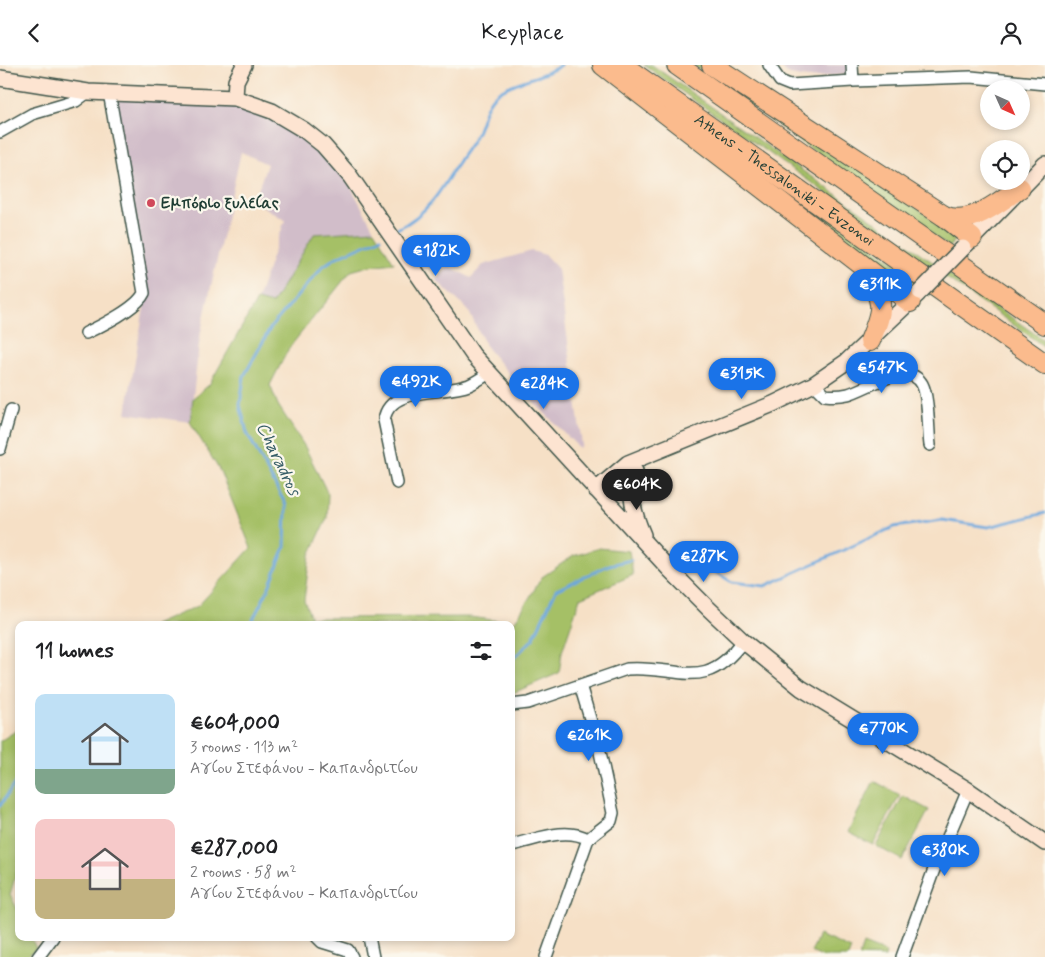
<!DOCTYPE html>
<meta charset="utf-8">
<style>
:root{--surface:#fff;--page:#f2f2f2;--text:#202124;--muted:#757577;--accent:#1a73e8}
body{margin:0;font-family:Mynerve,sans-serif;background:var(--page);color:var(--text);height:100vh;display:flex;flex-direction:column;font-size:19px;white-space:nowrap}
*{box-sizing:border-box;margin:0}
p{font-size:16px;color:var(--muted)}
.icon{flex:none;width:28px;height:28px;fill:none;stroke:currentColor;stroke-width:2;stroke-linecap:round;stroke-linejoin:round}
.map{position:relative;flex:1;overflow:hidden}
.details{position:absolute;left:15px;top:556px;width:500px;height:320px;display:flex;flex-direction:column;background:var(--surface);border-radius:10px;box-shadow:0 2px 8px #0003}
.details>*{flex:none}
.needle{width:32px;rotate:135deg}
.fabs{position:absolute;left:980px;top:15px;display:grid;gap:10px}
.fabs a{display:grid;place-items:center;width:50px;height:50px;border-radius:50%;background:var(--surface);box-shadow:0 2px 8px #0003;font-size:25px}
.price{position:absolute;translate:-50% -42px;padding:0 11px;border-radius:18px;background:var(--accent);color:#fff;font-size:16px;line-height:32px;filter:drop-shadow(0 1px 2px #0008)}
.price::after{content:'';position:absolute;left:50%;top:30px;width:15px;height:11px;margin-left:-8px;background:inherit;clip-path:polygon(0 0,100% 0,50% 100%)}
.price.current{background:#222;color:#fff}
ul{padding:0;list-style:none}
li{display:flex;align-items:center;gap:15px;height:125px;padding:0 20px}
li span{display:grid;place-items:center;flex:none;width:140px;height:100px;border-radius:10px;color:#555}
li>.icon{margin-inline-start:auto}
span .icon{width:60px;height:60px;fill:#fffc;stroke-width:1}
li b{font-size:21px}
h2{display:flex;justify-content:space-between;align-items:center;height:60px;padding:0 20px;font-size:21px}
header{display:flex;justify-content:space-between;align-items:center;height:65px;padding:0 20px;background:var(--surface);font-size:22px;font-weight:600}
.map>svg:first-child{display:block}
</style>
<header><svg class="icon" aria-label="back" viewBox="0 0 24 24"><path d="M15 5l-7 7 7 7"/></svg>Keyplace<svg class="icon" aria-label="person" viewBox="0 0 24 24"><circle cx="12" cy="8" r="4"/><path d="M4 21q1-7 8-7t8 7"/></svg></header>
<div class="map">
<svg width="1045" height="892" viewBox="0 0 1045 892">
<rect width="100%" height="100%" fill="#fbf7ec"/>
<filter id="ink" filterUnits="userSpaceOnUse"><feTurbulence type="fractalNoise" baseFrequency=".02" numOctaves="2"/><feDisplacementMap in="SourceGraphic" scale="10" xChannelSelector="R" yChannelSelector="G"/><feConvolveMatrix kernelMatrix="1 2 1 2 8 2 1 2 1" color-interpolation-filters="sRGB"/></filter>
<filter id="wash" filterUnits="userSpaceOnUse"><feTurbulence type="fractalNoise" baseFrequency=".0096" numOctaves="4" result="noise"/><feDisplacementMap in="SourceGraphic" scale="20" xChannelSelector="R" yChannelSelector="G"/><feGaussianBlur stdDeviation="1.12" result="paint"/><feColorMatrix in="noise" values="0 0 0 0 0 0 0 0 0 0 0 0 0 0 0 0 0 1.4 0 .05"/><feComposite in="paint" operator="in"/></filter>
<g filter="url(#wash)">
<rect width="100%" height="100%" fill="#f6e0c6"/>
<path fill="#d1bdc9" d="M778,0H848V9L808,13L790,10Z
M113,31L228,35L298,64L346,113L374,165L314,169L272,240L257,235L285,155L254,136L267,99L241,87L200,271L190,357L126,348L147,225Z
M532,186L545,190L558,204L582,380L579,383L524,327L487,283L468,245L436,215L449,201L471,213L483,200Z"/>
<path fill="#a5c066" stroke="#627e4d" d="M644,0H652L1045,276V282Z
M693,0H704L951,166L957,173L949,182Z
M624,6L916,213L906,223Z
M374,165L394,198L369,201L351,206L289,283L270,320L278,340L305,382L328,429L327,453L310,490L304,535L311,553L470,552L514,558L542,512L573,491L599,483L629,486L633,510L580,533L562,587L559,608L513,628L511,627V560H154L198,541L251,483L220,406L190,357L193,333L209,320L257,235L272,239L314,169Z
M19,664V798L10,830L19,847V872L31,873L36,883L26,892H0V676Z
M874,716L900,730L873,780L848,767Z
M903,731L929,745L902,795L876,781Z
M819,870L851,884L848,892H822L811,887Z
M863,879L886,888L885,892L859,891Z"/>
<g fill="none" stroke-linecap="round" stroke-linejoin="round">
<path stroke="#6ca7dd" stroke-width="3" d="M397,164C429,149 443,122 460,94C465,86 471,79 475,71C482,59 483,44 492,33C507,16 542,14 561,0
M674,489L683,488L732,517L765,521L894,462L942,455L988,462L1045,448
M252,556L258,560
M247,560L252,556L267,527L285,482L286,440L247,368L240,340L244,311L271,262L322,202L335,193L380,173
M511,596L533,574L556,525L609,500L631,495
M0,741L19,712"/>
</g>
</g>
<g filter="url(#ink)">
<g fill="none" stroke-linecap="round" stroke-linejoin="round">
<g stroke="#3f554a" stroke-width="14">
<path id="street" d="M769,0L780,16L790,20L853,16
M852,0L853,16L971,12L1045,19
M0,67L32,49L76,36L88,27
M86,268C101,261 137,243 144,228L109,27
M814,319L825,330C833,331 840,331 848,329C867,324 908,294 922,319C929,332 928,365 930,380
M0,384L11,345
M397,418L384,355C389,320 444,330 469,320C476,317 483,312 489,308
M511,640L528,638L627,604C680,600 704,629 743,576
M511,780C536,775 565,761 588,774
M317,872L322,877L348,885L352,892
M369,872L373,892
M38,892L53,872
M546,892L588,774L611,756L613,748L600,687L580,620
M902,892L933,807L968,725"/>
</g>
<g stroke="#3f554a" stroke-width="18">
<path id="secondary" d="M0,13L88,27L235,33L272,46L304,65L323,80L350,111L473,290L670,505L708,543L743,576L801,623L968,725L1045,778
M235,33L236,16L244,0
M966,180L1045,99
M634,406C628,429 634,449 643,470
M596,425L628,398L773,339L814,319L846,297L918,229
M605,434L635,406"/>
</g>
<g stroke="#3f554a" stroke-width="22">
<g id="highway">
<path d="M603,0L910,237"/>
<path id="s1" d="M622,0L1045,299"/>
<path d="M677,0L1045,259"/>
<path d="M712,0L944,151L972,173"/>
<path d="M944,151C971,162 998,137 1020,123"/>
<path d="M865,210C887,237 882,246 870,276"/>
</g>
</g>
<use href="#street" stroke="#fff" stroke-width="11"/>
<use href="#secondary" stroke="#fde4d1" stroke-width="15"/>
<use href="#highway" stroke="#fbbb8d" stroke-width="20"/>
<g stroke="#3f554a" stroke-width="18" stroke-linecap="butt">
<path id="secondary-bridge" d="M920,227L963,183"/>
</g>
<use href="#secondary-bridge" stroke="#fde4d1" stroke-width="15"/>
</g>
</g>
<circle fill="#d1495b" stroke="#fbf7ec" stroke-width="2" cx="151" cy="138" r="5"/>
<g text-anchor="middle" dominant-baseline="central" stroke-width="4.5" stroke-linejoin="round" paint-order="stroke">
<g font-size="16" fill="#1f3d34" stroke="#fbf7ec">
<text stroke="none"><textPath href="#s1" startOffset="199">Athens - Thessaloniki - Evzonoi</textPath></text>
</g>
<g font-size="16" font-weight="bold" fill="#1f3d34" stroke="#fbf7ec" text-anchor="start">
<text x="161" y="138">Εμπόριο ξυλείας</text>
</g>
<g font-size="18" font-style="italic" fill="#365d67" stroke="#fbf7ec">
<text transform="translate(278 394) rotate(64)">Charadros</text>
</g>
</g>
</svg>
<div class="fabs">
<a><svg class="needle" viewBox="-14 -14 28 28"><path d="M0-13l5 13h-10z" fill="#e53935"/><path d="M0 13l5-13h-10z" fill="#757577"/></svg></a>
<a><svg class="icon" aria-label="locate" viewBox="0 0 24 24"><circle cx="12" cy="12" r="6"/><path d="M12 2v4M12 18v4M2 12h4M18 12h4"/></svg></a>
</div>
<b class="price" style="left:436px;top:212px">€182K</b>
<b class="price" style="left:880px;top:246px">€311K</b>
<b class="price" style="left:882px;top:329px">€547K</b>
<b class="price" style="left:742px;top:335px">€315K</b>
<b class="price" style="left:416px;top:343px">€492K</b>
<b class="price" style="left:544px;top:345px">€284K</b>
<b class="price current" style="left:637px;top:446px">€604K</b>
<b class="price" style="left:704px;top:518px">€287K</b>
<b class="price" style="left:883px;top:690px">€770K</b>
<b class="price" style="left:589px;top:697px">€261K</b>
<b class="price" style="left:945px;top:812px">€380K</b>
<section class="details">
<h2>11 homes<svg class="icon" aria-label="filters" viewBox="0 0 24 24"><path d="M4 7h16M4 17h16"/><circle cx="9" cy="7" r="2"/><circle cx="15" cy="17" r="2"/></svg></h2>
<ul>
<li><span style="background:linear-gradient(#bfe0f5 75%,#7fa58c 0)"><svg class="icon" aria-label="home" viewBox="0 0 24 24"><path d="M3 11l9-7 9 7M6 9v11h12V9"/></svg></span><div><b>€604,000</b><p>3 rooms · 113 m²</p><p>Αγίου Στεφάνου - Καπανδριτίου</p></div></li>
<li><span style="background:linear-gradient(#f6c9c9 60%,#c2b280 0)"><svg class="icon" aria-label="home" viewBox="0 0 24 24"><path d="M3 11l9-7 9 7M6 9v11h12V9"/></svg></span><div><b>€287,000</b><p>2 rooms · 58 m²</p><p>Αγίου Στεφάνου - Καπανδριτίου</p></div></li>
</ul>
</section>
</div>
